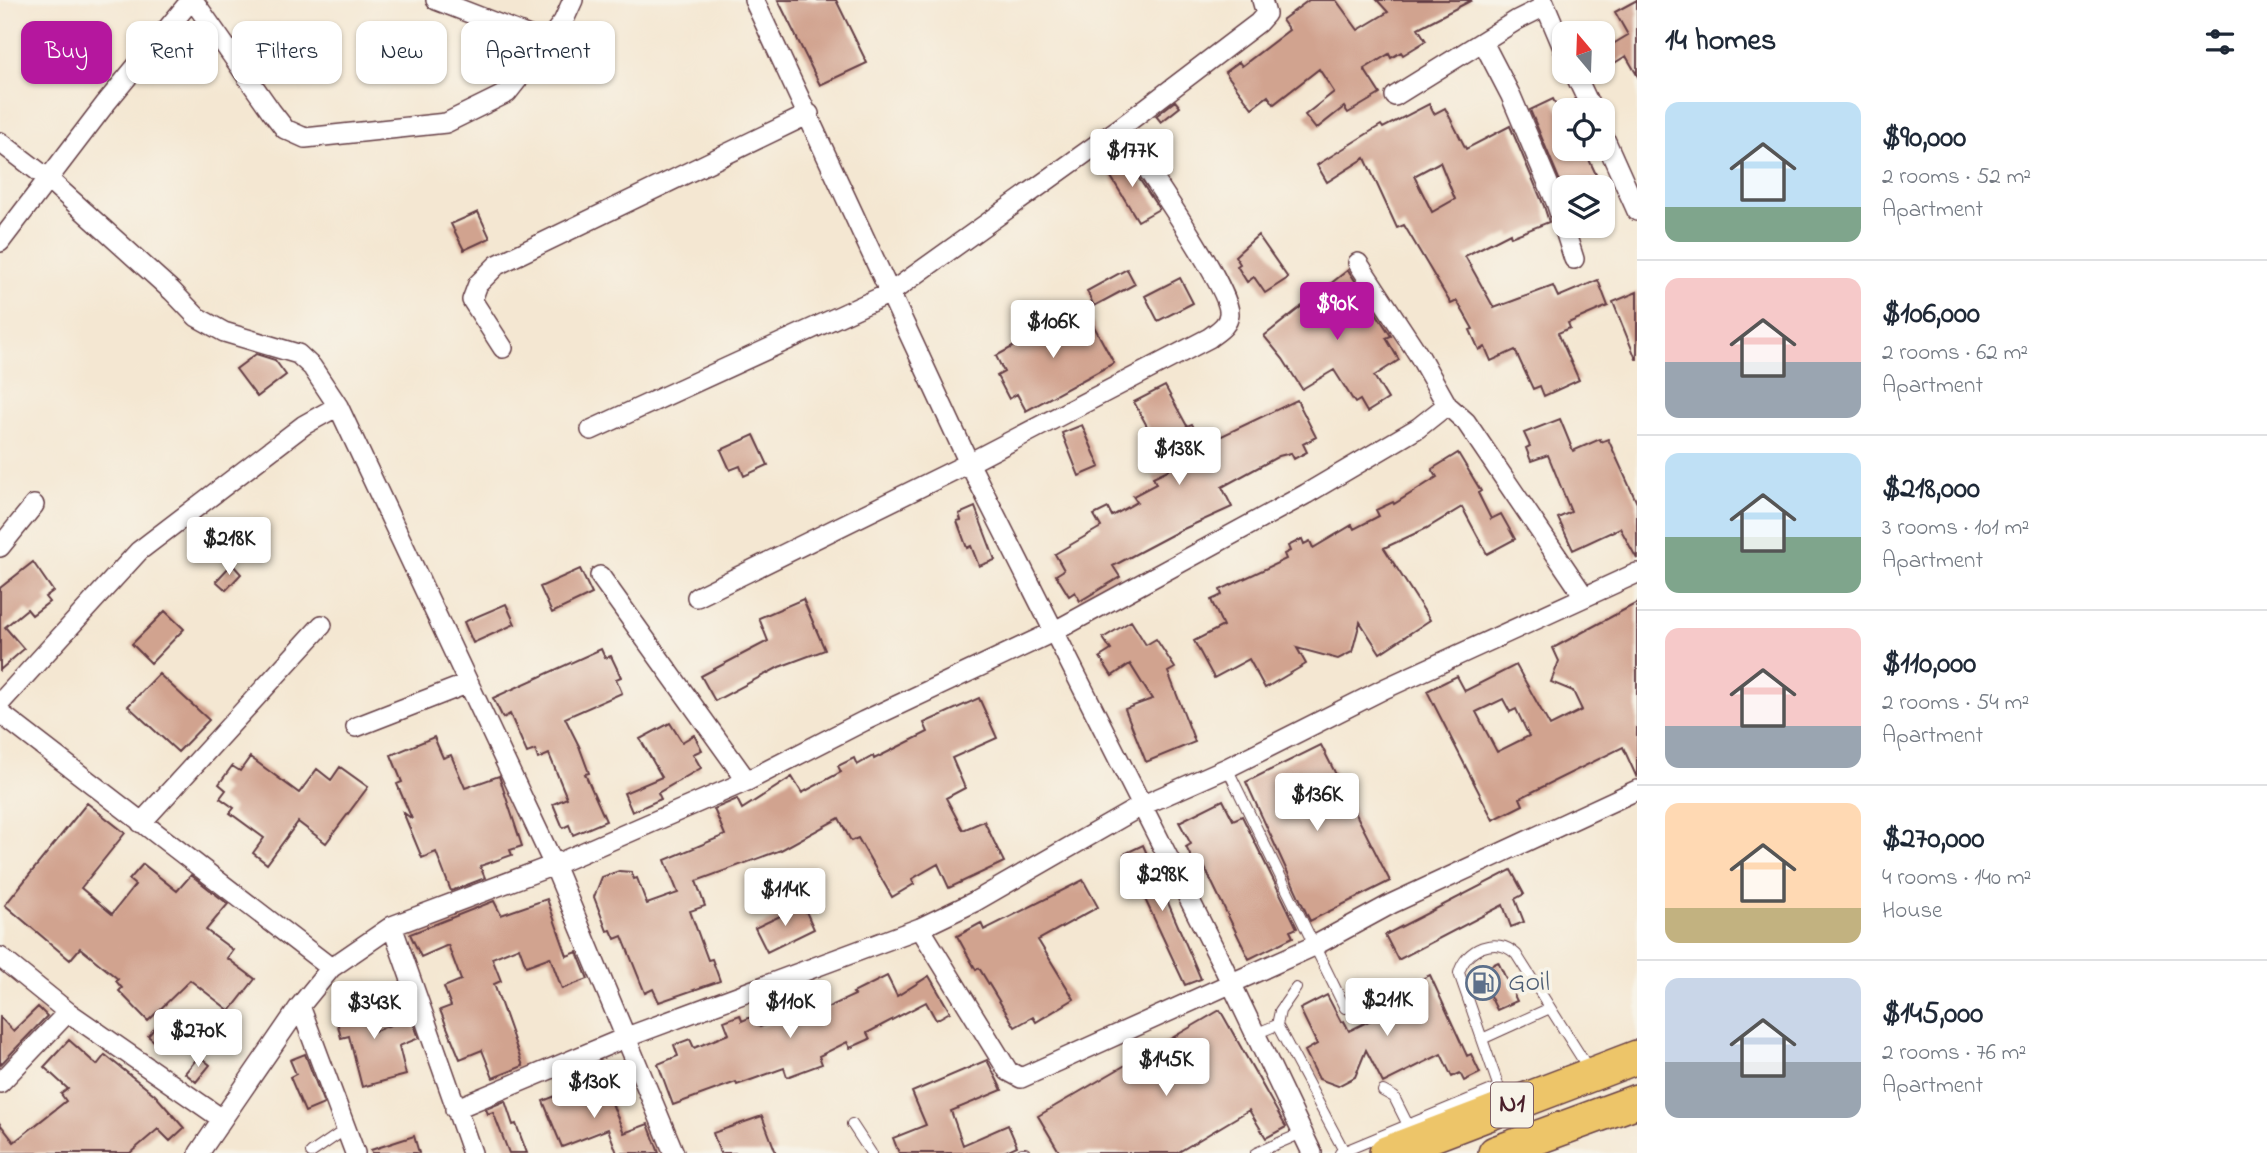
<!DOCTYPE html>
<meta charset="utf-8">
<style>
:root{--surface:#fff;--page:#f6f6f7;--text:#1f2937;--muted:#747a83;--line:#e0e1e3;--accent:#b5179e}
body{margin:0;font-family:"Indie Flower",sans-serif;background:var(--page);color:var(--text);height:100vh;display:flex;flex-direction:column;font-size:26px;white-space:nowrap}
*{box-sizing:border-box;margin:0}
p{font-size:23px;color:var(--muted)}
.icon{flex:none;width:38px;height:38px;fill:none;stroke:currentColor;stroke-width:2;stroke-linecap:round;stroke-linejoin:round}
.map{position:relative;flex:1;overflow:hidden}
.side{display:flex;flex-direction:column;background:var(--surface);width:630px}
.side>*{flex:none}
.guide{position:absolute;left:21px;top:21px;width:665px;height:63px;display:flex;gap:14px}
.needle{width:46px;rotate:341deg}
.tools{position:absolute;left:1552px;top:21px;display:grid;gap:14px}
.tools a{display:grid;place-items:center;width:63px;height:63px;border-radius:14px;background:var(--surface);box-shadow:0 2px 5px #0004;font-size:35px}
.price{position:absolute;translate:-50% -60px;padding:0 16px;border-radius:7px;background:#fff;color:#222;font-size:23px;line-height:46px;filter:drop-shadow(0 2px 4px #0008)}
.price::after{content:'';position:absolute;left:50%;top:42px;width:21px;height:16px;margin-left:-10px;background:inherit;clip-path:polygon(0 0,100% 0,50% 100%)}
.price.current{background:var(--accent);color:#fff}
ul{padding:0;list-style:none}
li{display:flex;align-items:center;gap:21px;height:175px;padding:0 28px}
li+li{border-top:2px solid var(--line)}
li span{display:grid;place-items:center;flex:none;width:196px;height:140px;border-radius:14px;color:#555}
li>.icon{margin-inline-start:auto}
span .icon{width:84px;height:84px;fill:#fffc;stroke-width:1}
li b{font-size:30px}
h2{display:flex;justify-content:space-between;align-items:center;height:84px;padding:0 28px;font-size:30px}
.tag{padding:0 24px;border-radius:14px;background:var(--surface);box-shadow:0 2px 5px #0004;font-size:24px;line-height:63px}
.tag.current{background:var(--accent);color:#fff}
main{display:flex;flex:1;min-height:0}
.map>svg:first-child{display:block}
</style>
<main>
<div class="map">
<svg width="1637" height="1153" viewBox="0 0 1637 1153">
<rect width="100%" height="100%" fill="#f7f3e8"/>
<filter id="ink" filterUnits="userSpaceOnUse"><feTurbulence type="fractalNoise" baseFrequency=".0143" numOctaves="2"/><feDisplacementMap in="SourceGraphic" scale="14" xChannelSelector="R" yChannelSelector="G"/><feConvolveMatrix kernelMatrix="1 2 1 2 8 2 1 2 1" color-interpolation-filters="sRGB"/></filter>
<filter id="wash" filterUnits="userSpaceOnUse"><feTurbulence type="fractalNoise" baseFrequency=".00686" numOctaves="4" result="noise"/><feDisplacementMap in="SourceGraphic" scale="28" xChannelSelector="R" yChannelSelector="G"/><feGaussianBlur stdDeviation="1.57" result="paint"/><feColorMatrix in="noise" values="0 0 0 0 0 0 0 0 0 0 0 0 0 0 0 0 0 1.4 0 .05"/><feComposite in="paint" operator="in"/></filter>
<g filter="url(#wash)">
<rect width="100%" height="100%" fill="#f4e7d2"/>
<g id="blocks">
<path fill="#d1a38f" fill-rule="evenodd" d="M778,0H836L867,63L820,85Z
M1309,0H1336L1358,30L1388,12L1377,0H1472L1418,28L1426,41L1403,55L1401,52L1391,58L1389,54L1364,69L1380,94L1348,113L1344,107L1316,129L1305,115L1334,92L1319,69L1274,104L1268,96L1252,108L1225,72L1239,62L1242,66L1289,30L1282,20Z
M1637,0V75L1626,56L1603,70V50L1628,35L1615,12Z
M1553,99L1564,121V149H1584L1602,187H1564V191L1530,110Z
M1175,101L1180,107L1161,122L1156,116Z
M1429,104L1434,114L1445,108L1466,149L1510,126L1544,206L1549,222L1511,237L1510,233L1465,256L1494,308L1553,286L1558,297L1598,280L1608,306L1568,323L1570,328L1558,333L1579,380L1544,396L1540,386L1533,389L1515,350L1491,361L1485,347L1479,350L1470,330L1473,329L1457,301L1451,304L1404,225L1397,228L1365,158L1327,182L1317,165L1381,125L1383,128ZM1440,162L1455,199L1432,212L1414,176Z
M1124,156L1159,209L1138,221L1105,167Z
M478,212L490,238L464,250L451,224Z
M1258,235L1288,278L1265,293L1254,277L1247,282L1237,266L1240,264L1235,256Z
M1127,269L1135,284L1094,306L1087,291Z
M1348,270L1391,336L1386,338L1399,360L1374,376L1388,399L1367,412L1360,400L1355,403L1334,370L1302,389L1283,359L1264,336Z
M1180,278L1193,303L1158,321L1145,296Z
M1637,292V359H1636L1613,302Z
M1084,308L1114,363L1026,411L1017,394L1009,399L997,376L1004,372L996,356Z
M256,354L275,360L286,375L257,397L236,369Z
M1165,386L1187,426L1192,424L1203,445L1297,400L1316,437L1303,444L1307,452L1294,459L1291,453L1279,456L1222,487L1232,507L1179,531L1113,566L1120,577L1080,601L1075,592L1069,596L1056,575L1064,570L1055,554L1101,527L1094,515L1108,508L1112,516L1137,502L1133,496L1156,484L1153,477L1170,469L1134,402Z
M1560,419L1573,451L1600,439L1601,442L1608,439L1637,503V559L1620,528L1573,550L1558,518L1571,512L1548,455L1531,461L1526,448L1530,446L1524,433Z
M1082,425L1100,467L1079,476L1062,433Z
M754,435L768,465L744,476L740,466L730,470L721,450Z
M1458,453L1481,491L1478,493L1491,519L1501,514L1515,539L1487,554L1462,507L1427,528L1384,548L1430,620L1380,653L1360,622L1352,652L1338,659L1297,648L1306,664L1265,688L1249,659L1214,678L1194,641L1223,626L1211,600L1222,595L1220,590L1286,559L1284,554L1290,551L1288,546L1302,539L1304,544L1310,541L1313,548L1352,525L1354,529L1379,516L1376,510L1393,502L1394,504L1437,477L1432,469Z
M975,507L995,560L979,566L971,546L967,548L957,521L961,520L959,514Z
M33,562L53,591L45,597L49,602L32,615L27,609L5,627L24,649L0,670V588Z
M232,564L241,574L226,590L216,581Z
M580,569L592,594L552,613L540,587Z
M803,599L825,650L779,667L715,701L701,676L768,641L759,618Z
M1637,603V778L1623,747L1520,798L1523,805L1493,820L1427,691L1457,676L1465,691L1516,665L1550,726L1582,710L1573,691L1551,682L1559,661L1553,648ZM1503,699L1510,712L1516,709L1529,736L1497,752L1476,712Z
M506,604L515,624L473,643L464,622Z
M165,611L184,629L151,663L132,644Z
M1131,621L1146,645L1156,639L1175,668L1168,672L1195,742L1146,762L1125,709L1152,699L1130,664L1112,676L1100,657L1111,650L1103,638Z
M601,649L605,658L611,656L621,677L616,679L622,693L565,718L579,746L589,773L585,774L606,821L573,835L569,825L563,828L553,804L567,798L549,754L538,759L535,750L527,753L510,714L503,718L493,698Z
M159,674L209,720L178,752L128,706Z
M979,698L997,738L952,758L965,788L946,798L963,830L984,821L1004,862L949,888L938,864L912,879L914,884L892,897L858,838L851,841L839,818L781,850L696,881L705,906L690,911L708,960L712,959L720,981L659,1002L653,989L645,993L622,936L615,939L611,930L607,931L594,897L602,877L619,871L631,872L634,879L637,878L647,904L678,893L665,860L725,835L714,809L737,799L742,809L792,777L802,793L841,772L838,766L854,758L857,765L873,756L874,759L928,732L924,723Z
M670,723L682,742L694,735L702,750L693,754L701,768L658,793L661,799L632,812L624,793L662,777L640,739Z
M434,737L443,758L451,755L465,788L499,776L522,846L510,850L512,855L480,866L485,878L451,891L436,852L422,858L403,812L412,819L397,784L402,782L391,755Z
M1321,745L1390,881L1310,921L1246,782Z
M250,757L299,793L317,769L331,780L340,767L368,787L326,843L298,822L267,864L253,853L264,838L230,813L234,808L220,798L226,790L219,784L232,766L240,771Z
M1223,800L1233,820L1242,816L1297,928L1290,931L1293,937L1249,959L1203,864L1199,858L1193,861L1186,847L1191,844L1179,822Z
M87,803L125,833L81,888L112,914L135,885L129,880L143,864L177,891L191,875L228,904L206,930L233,950L227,958L255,979L230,1011L190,980L148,1021L119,991L122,988L116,981L118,979L80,948L70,960L5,905Z
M1143,845L1201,979L1185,985L1124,854Z
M1511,870L1524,894L1515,899L1524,922L1511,927L1503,905L1398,960L1385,935Z
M1083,880L1098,907L1038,940L1074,999L1036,1022L1033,1017L1015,1027L979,968L976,970L957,936L981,923L984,930Z
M547,899L567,956L577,952L588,979L562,989L550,957L526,966L519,947L492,958L501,981L494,984L523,1066L493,1078L482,1050L460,1059L440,1010L451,1006L444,987L461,980L448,945L421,957L410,934L494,901L501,915Z
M803,905L814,929L767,952L755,928Z
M1498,962L1517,1001L1497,1010L1478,972Z
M1430,975L1467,1056L1471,1054L1480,1073L1464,1081L1460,1073L1452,1077L1441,1054L1383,1083L1366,1050L1355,1077L1338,1086L1319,1079L1305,1051L1317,1044L1300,1009L1327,995L1341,1022L1344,1021L1349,1031L1377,1017L1371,1004L1385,997L1391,1010L1415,997L1409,985Z
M887,976L897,996L929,976L950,1012L936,1020L926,1002L867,1033L870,1039L850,1048L847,1042L819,1056L822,1064L787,1077L784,1068L737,1085L736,1082L673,1105L658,1064L678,1056L674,1045L690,1039L694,1048L729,1034L724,1021L740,1015L742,1021L756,1015L760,1027L802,1011L805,1018L855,995L853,993Z
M367,996L375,1031L411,1017L419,1038L399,1046L406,1075L362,1087L349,1036L341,1038L333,1004Z
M38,1007L47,1016L0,1065V1017L13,1031Z
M1220,1010L1286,1127L1266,1138L1249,1110L1177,1153H1060L1038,1116Z
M160,1022L173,1033L161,1047L148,1036Z
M69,1040L97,1065L105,1055L155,1095L184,1128L170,1141L158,1129L130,1153H0V1124L14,1142L66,1101L61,1094L68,1089L44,1067Z
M305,1054L324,1104L305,1112L290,1077L296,1074L290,1060Z
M199,1056L210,1065L196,1082L185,1073Z
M987,1060L1002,1090L951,1111L963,1145L1008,1125L1017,1146L1002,1153H899L893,1138L926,1125L912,1092Z
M595,1080L602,1099L609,1096L624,1133L648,1124L659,1153H617L608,1129L562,1147L543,1101Z
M505,1101L513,1125L516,1124L527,1153H509L493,1112L488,1114L486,1109Z
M762,1116L776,1153H720L713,1133Z
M414,1136L419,1153H372L371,1150Z"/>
</g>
</g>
<g filter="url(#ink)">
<use href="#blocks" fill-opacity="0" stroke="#643d44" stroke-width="2"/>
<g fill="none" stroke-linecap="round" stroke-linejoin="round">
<g stroke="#643d44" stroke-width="12">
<path id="service" d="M1227,768L1345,1008
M1296,988L1280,1011L1277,1025L1344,1151
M1255,1034L1277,1025
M1482,1039L1550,1008
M1383,1091L1394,1097L1408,1125
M1504,1102L1459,973C1465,949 1496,935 1516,954L1590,1071
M852,1124L871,1153
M311,1153L346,1129
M1022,1153H1025
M1256,1153L1302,1133
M1340,1153L1499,1087"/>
</g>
<g stroke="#643d44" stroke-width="22">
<path id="minor" d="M193,0L271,111L285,129L305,138L446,123L507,93L563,22L573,0
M436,0L547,43
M754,0L969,463L1223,966L1312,1153
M1543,0L1564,50
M1483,42L1511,96L1556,202L1574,259
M1574,72L1592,110
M1395,96L1517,20L1545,6
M1603,135L1637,211
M0,142L47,178L172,291L197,317L224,332L298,354L312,367L338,406
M0,242L106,103L191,0
M1358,263L1420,357L1447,405
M503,348L472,300L478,284L497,265L809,114
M591,430L890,293L1120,128L1258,23L1266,14L1262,0
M0,547L34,505
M600,576L747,781
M697,597L969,463L1209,338C1218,331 1228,326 1229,314C1232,290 1138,156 1120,128
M0,703L139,551L304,425L338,406L554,865L674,1153
M0,713L331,968
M356,727L469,683
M141,823L322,625
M392,926L472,1153
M920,928L1008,1071L1021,1078L1314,946L1391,904L1637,790
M0,957L68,1012L222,1119
M300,1006L355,1153
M0,1083L68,1012
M455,1109L627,1037L920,928L974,902L1141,806L1227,768L1386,688L1637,573
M199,1153L300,1006L331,968L392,926L554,865L747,781L864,721L1055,631L1306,494L1418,428L1447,405L1466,422L1584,596"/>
</g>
<g stroke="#643d44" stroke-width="36">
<path id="trunk" d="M1386,1153L1637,1057
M1495,1153L1637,1101"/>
</g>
<use href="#service" stroke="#fff" stroke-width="10"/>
<use href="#minor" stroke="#fff" stroke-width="19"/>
<use href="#trunk" stroke="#edc569" stroke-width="33"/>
</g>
</g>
<defs>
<g id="fuel-ring" transform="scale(1.75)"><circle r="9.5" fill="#f7f3e8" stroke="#5c6f8a" stroke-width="1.5"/><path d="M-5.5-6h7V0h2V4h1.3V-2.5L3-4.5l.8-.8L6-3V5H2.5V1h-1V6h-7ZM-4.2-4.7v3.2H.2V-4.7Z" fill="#5c6f8a"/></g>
</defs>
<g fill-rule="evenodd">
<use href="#fuel-ring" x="1483" y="983"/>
</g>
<g text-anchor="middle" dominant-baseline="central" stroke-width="7" stroke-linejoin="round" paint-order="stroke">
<rect fill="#f7f3e8" stroke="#7e5f64" stroke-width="2" x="1491" y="1082.5" width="42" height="45" rx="5"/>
<g font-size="26" font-weight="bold" fill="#4a1f2b">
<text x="1512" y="1105">N1</text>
</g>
<g font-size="28" fill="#4e5e75" stroke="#f7f3e8" text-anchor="start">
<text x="1508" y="983">Goil</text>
</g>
</g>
</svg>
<div class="tools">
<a><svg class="needle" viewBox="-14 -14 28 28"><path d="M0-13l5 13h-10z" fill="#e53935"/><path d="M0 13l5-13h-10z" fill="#747a83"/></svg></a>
<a><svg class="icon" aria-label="locate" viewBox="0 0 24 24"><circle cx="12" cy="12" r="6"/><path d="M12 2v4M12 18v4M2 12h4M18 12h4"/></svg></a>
<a><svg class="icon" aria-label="layers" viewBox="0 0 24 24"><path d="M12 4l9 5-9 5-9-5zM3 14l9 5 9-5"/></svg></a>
</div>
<b class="price" style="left:1132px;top:189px">$177K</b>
<b class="price current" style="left:1337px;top:342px">$90K</b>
<b class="price" style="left:1053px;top:360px">$106K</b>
<b class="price" style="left:1179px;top:487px">$138K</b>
<b class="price" style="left:229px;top:577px">$218K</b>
<b class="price" style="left:1317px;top:833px">$136K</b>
<b class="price" style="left:1162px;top:913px">$298K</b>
<b class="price" style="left:785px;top:928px">$114K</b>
<b class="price" style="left:1387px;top:1038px">$211K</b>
<b class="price" style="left:790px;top:1040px">$110K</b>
<b class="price" style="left:374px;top:1041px">$343K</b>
<b class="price" style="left:198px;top:1069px">$270K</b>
<b class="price" style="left:1166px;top:1098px">$145K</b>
<b class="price" style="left:594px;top:1120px">$130K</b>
<div class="guide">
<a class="tag current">Buy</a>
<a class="tag">Rent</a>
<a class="tag">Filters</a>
<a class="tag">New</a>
<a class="tag">Apartment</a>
</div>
</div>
<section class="side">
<h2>14 homes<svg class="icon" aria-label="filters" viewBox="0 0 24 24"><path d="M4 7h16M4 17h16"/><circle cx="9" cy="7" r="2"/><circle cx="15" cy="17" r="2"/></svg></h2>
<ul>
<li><span style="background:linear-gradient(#bfe0f5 75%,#7fa58c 0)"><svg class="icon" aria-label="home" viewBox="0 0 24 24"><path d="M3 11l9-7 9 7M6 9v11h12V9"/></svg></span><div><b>$90,000</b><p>2 rooms · 52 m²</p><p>Apartment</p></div></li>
<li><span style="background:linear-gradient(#f6c9c9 60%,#9aa5b1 0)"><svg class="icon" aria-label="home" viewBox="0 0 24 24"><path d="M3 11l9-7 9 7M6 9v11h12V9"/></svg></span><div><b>$106,000</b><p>2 rooms · 62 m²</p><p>Apartment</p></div></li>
<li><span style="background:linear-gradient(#bfe0f5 60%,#7fa58c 0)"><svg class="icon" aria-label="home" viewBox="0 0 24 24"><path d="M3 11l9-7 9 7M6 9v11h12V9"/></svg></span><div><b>$218,000</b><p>3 rooms · 101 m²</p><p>Apartment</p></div></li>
<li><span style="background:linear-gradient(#f6c9c9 70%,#9aa5b1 0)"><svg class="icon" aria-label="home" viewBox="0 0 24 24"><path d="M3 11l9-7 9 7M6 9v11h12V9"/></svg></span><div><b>$110,000</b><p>2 rooms · 54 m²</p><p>Apartment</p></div></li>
<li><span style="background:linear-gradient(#ffd9b3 75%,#c2b280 0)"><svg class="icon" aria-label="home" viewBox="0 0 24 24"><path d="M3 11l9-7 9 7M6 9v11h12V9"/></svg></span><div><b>$270,000</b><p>4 rooms · 140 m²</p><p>House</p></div></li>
<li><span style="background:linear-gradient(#c9d6e8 60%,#9aa5b1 0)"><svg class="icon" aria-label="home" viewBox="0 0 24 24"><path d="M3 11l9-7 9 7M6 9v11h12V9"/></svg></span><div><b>$145,000</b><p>2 rooms · 76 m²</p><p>Apartment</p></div></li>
</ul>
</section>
</main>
